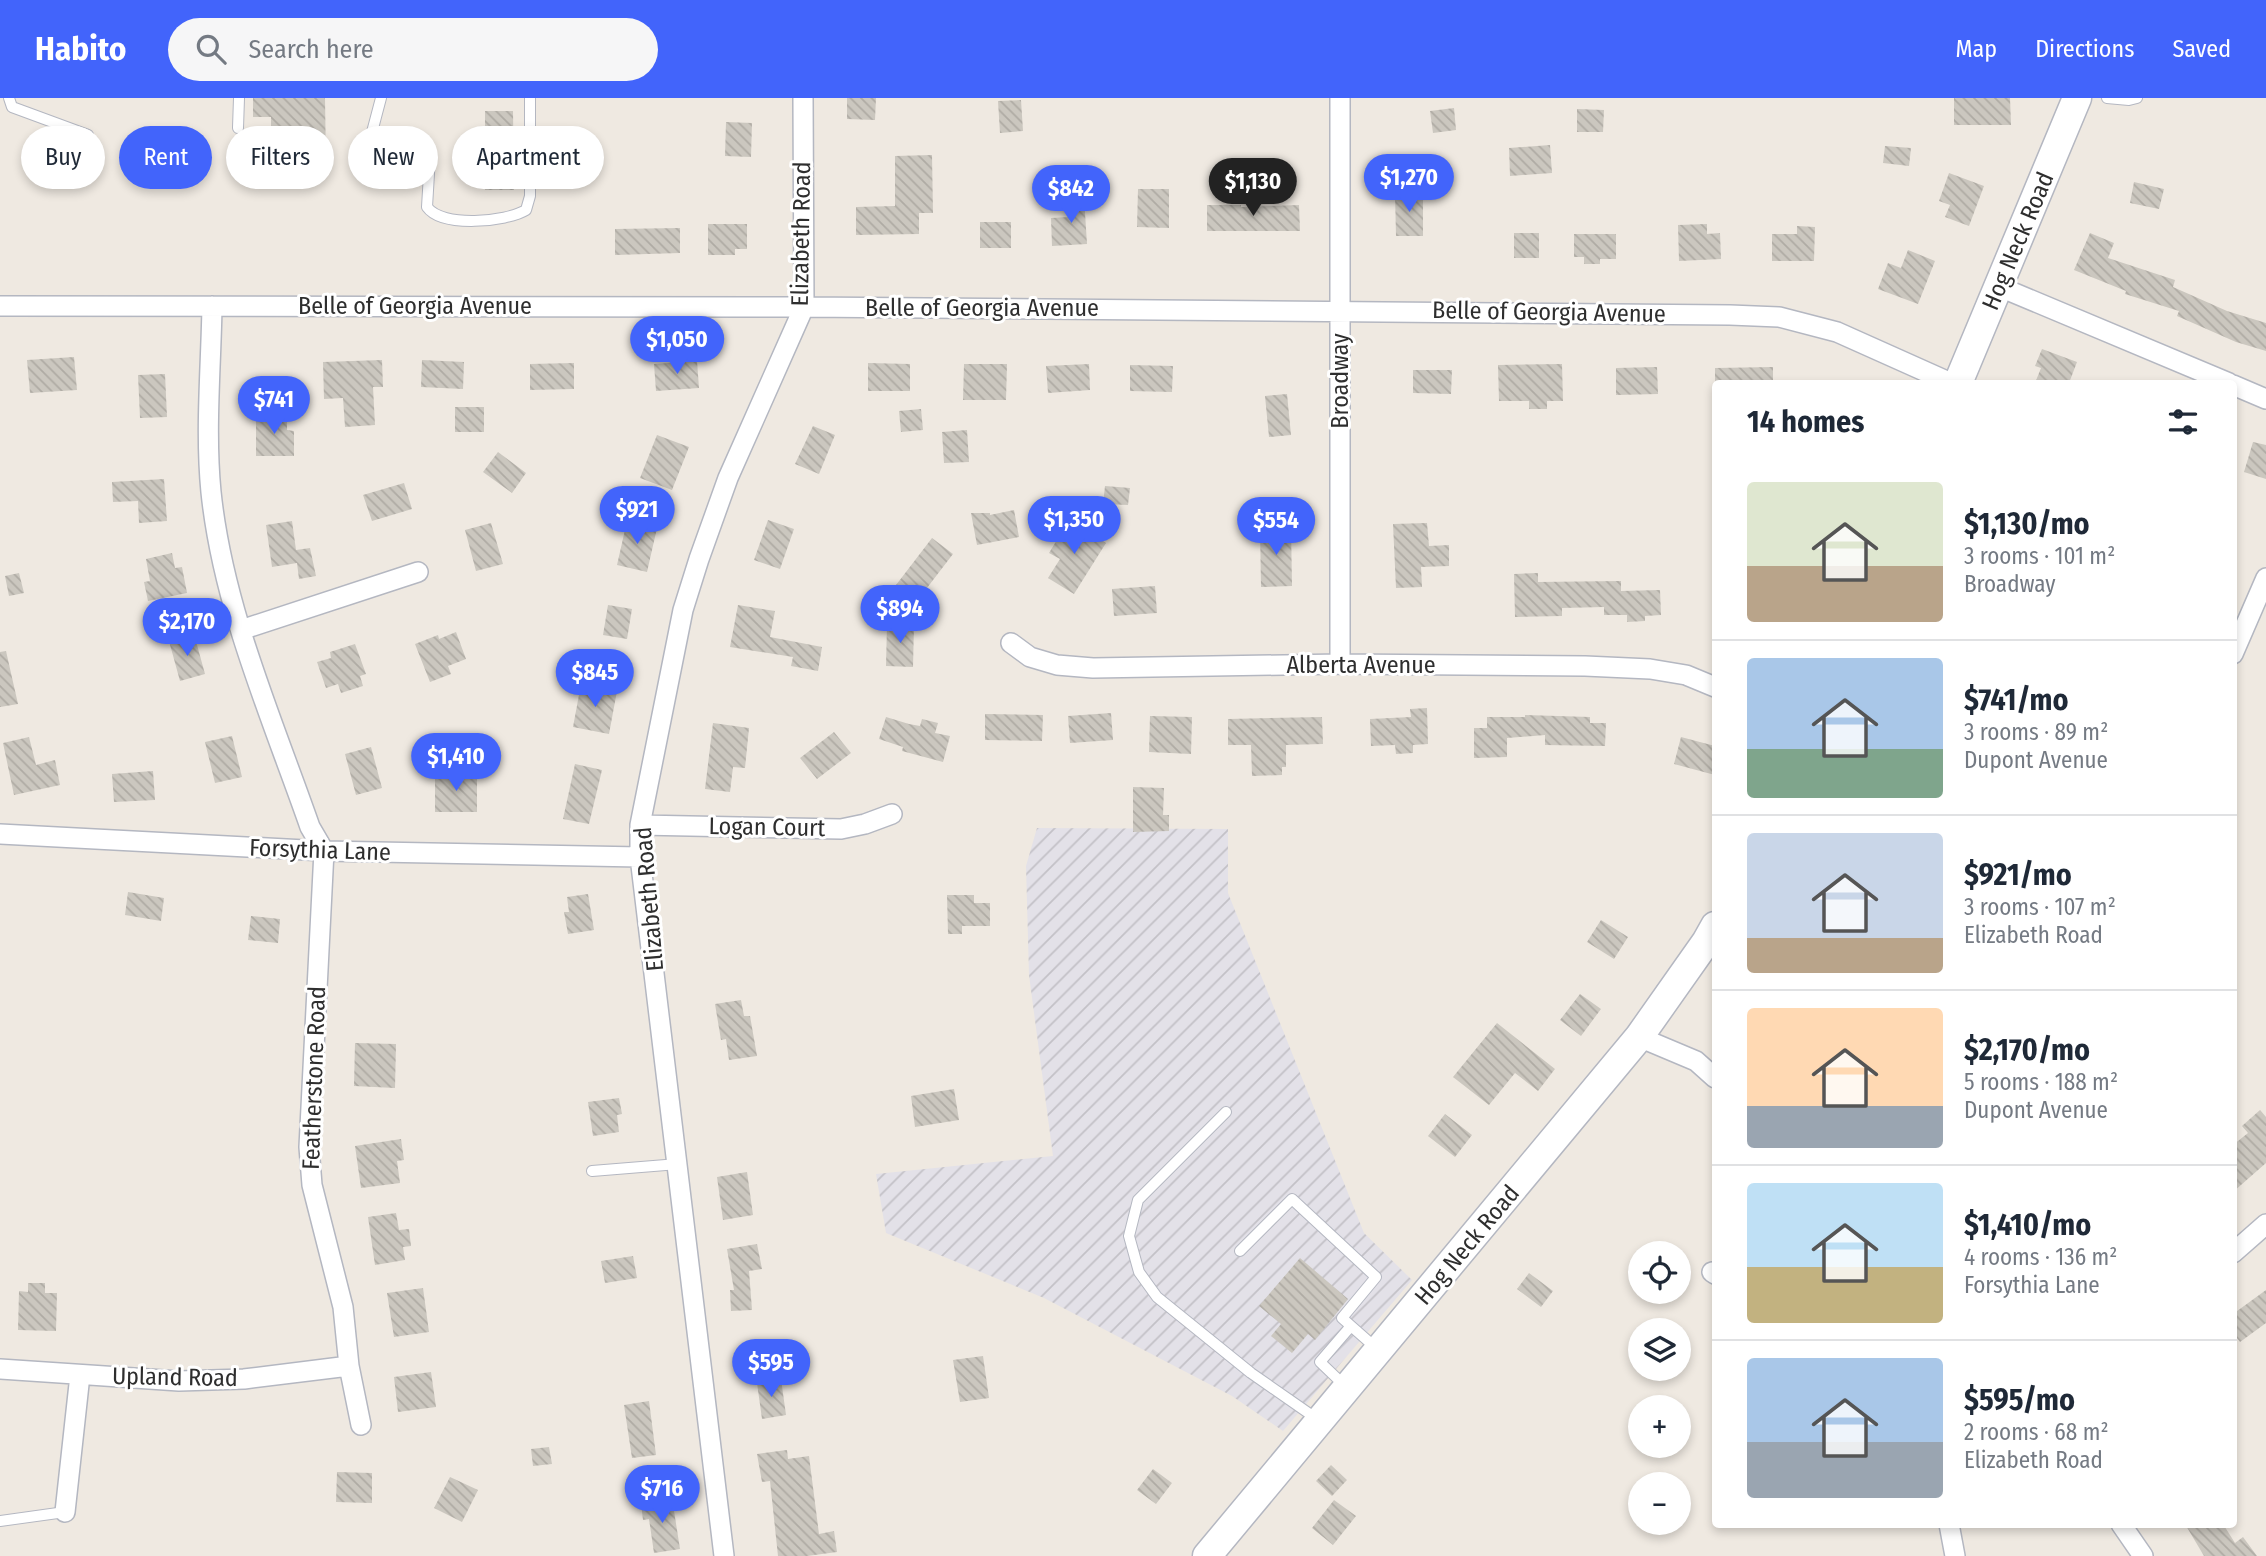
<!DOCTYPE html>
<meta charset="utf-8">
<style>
:root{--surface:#fff;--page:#f6f6f7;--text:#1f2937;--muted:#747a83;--line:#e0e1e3;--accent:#4264fb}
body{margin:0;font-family:"Fira Sans Condensed",sans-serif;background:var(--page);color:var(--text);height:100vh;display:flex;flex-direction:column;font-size:26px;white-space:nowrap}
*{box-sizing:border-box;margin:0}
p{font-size:23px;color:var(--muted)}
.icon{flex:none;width:38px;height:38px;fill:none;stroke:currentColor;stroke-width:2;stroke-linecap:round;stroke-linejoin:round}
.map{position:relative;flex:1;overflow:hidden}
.side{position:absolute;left:1712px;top:282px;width:525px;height:1148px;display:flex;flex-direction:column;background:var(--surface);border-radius:7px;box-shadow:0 4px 10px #0003}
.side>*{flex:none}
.banner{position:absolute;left:21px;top:28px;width:665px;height:63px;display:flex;gap:14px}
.buttons{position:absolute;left:1628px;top:1143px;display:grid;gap:14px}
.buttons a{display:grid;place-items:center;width:63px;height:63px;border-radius:50%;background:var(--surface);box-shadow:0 4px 10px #0003;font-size:35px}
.price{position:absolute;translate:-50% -60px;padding:0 16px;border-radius:24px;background:var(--accent);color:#fff;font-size:23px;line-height:46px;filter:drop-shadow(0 2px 4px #0008)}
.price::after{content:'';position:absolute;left:50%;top:42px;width:21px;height:16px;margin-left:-10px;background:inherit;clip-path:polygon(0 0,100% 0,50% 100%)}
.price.selected{background:#222;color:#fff}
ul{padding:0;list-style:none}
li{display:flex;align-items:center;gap:21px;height:175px;padding:0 35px}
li+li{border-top:2px solid var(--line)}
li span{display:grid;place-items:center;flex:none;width:196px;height:140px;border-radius:7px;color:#555}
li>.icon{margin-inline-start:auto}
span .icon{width:84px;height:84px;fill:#fffc;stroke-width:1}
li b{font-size:30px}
h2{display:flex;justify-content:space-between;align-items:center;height:84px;padding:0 35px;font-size:30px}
.tag{padding:0 24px;border-radius:32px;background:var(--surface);box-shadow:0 4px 10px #0003;font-size:24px;line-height:63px}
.tag.selected{background:var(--accent);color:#fff}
header{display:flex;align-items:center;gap:42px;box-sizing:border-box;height:98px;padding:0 35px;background:var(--accent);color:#fff}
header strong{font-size:33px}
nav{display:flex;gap:38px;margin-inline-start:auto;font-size:24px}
.search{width:490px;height:63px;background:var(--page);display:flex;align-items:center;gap:18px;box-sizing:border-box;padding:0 24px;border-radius:38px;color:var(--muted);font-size:26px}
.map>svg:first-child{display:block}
</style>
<header>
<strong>Habito</strong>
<div class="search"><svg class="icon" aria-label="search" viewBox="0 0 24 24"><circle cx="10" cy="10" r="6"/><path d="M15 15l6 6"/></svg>Search here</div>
<nav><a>Map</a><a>Directions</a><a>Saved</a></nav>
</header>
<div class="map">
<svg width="2266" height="1458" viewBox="0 0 2266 1458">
<defs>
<pattern id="industrial-furrows" width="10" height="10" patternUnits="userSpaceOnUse" patternTransform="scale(1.75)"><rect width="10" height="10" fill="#e3e1e8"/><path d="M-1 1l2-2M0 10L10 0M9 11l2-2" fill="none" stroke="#c3c1c7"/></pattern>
<pattern id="building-back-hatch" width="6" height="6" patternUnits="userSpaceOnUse" patternTransform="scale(1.75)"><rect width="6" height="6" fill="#cbc7bf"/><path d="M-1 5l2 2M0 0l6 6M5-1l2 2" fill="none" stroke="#afaba4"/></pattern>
</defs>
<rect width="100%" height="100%" fill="#efe9e1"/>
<path fill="url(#industrial-furrows)" d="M1037,730L1228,731V795L1364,1135L1412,1182L1283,1333L1232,1298L1044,1200L886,1135L876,1076L1053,1058L1029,877L1026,768Z"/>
<path fill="url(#building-back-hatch)" d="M253,0H325L326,66H271V19H253Z
M847,0H876L875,22L847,21Z
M1954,0H2010L2011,27H1954Z
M1021,2L1023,33L1000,35L998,3Z
M1454,10L1456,32L1433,35L1430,13Z
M1577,11L1604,12L1603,34H1577Z
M485,13H513L514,92H485Z
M726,24L752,25L751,59L725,58Z
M1550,47L1552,75L1510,78L1509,50Z
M1885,48L1911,50L1909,68L1883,65Z
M932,57L933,115H919V136L856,137V109L895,108V58Z
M1949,75L1984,88L1969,128L1945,119L1950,107L1939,103Z
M2134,84L2164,91L2159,111L2130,105Z
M1138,91H1169V130L1137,129Z
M1395,95H1423V138H1396Z
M1084,99L1087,146L1052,148L1051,120L1069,119L1068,100Z
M1207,107H1241V109L1299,107L1300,133H1207Z
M980,124H1011V150H980Z
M708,126H747V151H735V157H708Z
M1707,126V136L1720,135L1721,161L1679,163L1678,127Z
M1797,128L1815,129L1814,163H1772V136H1797Z
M680,130V155L615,157V131Z
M1514,135H1539V160H1514Z
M2090,135L2114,145L2108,160L2175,182L2173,189L2227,213L2266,225V253L2236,244L2177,218L2179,213L2125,196L2126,193L2074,172Z
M1574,136H1616V161H1600V166H1584V159H1574Z
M1908,152L1935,163L1918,206L1878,191L1888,165L1901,170Z
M2042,251L2077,264L2069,285H2035L2041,270L2035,268Z
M74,259L77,292L30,295L27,262Z
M382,262L383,289H373L375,327L345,329L343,300L324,301L323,264Z
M422,262L464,264L463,291L421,289Z
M697,263L699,290L656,293L654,266Z
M574,265V291L530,292V266Z
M868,265L910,266V293H868Z
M964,266H1007L1006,302H963Z
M1089,266L1090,292L1048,295L1046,268Z
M1562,266L1563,303H1547V311H1529V303H1499L1498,267Z
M1130,267L1173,268L1172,294L1130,293Z
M1657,269L1658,296L1616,297V270Z
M1773,269V285H1715V270Z
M1413,272H1452L1451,296L1413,295Z
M165,276L167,319L140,320L138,277Z
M1287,296L1291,337L1269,339L1265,298Z
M455,309H484V334H455Z
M921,311L923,332L901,334L899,313Z
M256,316H287V332L294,333V358H256Z
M813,328L835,337L819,376L795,366Z
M967,332L969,364L944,365L942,334Z
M657,337L689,349L672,392L640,380Z
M2253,344L2266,347V381L2244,374Z
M498,354L526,375L512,395L483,374Z
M164,381L167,423L139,425L138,403L113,404L112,384Z
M404,385L412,411L372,423L363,397Z
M1105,388L1130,390L1128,407L1103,406Z
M1014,412L1019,439L977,447L971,415H990V417Z
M768,422L794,431L780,471L754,462Z
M1069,422L1106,445L1074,496L1048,480L1060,461L1049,455Z
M292,423L296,452L310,450L316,478L299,481L297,465L272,469L266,427Z
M627,423L657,430L647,474L617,467Z
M491,425L503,466L476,473L465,432Z
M1427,425L1429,448L1449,447V468L1421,469L1422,489L1396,490L1393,426Z
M1291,429L1292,488L1261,489L1260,430Z
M932,440L953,456L917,503L896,487Z
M172,455L175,470L182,469L187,495L148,503L144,484L150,483L146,461Z
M19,475L24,495L9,498L5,478Z
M1538,475V484L1621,483V493L1660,492L1661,517L1645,518V523L1627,524V517H1604V509L1562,510V518L1515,519L1514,476Z
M1155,488L1157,515L1114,518L1112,491Z
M608,507L632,511L627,541L603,537Z
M738,507L775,513L770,539L822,549L818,573L791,568L793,559L730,549Z
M887,526H914L913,569L886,568Z
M456,534L466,561L448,568L451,576L430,584L415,546L438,537L439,541Z
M194,536L205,576L180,583L169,543Z
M355,546L366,576L360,578L363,588L341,595L338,586L326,590L317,564L331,560L330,554Z
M6,553L18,606L0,609V554Z
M581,586L617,593L609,636L573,629Z
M1427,610L1428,646L1413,647V655L1396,656L1395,647L1371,648L1370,621L1411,619L1410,611Z
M1111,615L1113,642L1070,645L1068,618Z
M985,616L1043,617L1042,643L985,642Z
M1525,617L1590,619V625H1606L1605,648L1545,647V637L1507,640V659L1474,660V630H1487V619H1525Z
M1150,618L1192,619L1191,656L1149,654Z
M886,619L909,626L920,628L922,621L938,625L935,635L950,638L943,664L902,653L903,649L879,641Z
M1322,619L1323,646L1286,647V669H1282V677L1252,678L1251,647H1228V621Z
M713,625L749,630L745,670L733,669L730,694L705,691Z
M834,634L851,655L817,681L800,660Z
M232,638L242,679L215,685L205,644Z
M29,639L36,667L55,662L60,687L14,697L3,645Z
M1681,639L1715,648V677L1674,666Z
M371,649L382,690L356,697L345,656Z
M575,666L602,672L589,726L563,721Z
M153,673L155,702L114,704L112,676Z
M435,675H477V714H435Z
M1133,689L1164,690L1163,717H1169V733L1133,734Z
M128,794L164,800L161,823L125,817Z
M588,796L594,832L568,836L564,814H569L567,799Z
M947,797H974V805H990V828H962V836H948Z
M251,818L280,821L278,845L248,842Z
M1601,822L1628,839L1614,861L1587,844Z
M1580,896L1601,911L1581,938L1560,922Z
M741,902L744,918H750L757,958L729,962L726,941L721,942L715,906Z
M1497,925L1555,971L1538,993L1515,975L1489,1007L1453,979Z
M355,945L396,946L395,990L354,988Z
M954,991L959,1022L915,1029L911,998Z
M619,1000L622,1016L617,1017L619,1034L593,1038L588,1004Z
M2260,1012L2266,1019V1065L2233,1094V1047L2248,1035L2242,1028Z
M1445,1016L1472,1037L1455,1059L1428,1038Z
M401,1041L404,1062L397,1063L400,1085L361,1090L355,1048Z
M747,1074L753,1117L723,1122L717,1079Z
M396,1115L399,1132L409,1131L411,1148L403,1149L405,1162L375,1167L368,1119Z
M757,1146L762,1171L749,1173L752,1212L731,1213L730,1192H734L727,1151Z
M633,1158L637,1180L605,1185L601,1163Z
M1300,1160L1348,1201L1315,1242L1308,1236L1292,1255L1271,1238L1281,1226L1259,1208Z
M1529,1175L1553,1193L1541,1209L1517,1191Z
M28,1185H45V1195H57L56,1233L18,1232L19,1193L28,1194Z
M423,1190L429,1234L394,1239L387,1195Z
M2266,1192V1225L2240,1244L2233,1235V1216Z
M983,1258L989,1300L960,1304L953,1262Z
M431,1274L436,1309L398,1314L394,1279Z
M781,1281L786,1317L762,1321L757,1285Z
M649,1303L656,1357L632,1360L624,1307Z
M549,1349L552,1366L533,1368L531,1351Z
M787,1352L788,1361L809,1358L819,1436L834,1433L837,1454L807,1458H778L770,1383L762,1384L757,1356Z
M1331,1367L1347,1382L1332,1398L1316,1383Z
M1153,1371L1172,1385L1156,1406L1137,1392Z
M337,1374L372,1375V1405L336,1404Z
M450,1379L478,1392L462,1424L434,1410Z
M672,1400L680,1451L654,1455L649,1421L643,1422L641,1405Z
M1334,1402L1356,1418L1333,1447L1312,1430Z
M2185,1426H2223L2235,1445L2243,1439L2257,1458H2204Z"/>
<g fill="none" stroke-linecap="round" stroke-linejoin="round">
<g stroke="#b4b7c1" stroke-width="12">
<path id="lane" d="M9,0L12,9L88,37
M2107,0L2129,2L2137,0
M238,30L239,0
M430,59L427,109C442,130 506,124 526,112L530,98V0
M362,72L381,0
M1226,1014L1138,1102L1129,1138L1139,1174L1157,1199L1251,1275L1317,1321
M592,1073L678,1066
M1240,1153L1292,1101L1376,1179L1342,1220L1376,1250
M1345,1288L1320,1264L1351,1228
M0,1423L65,1414"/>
</g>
<g stroke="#b4b7c1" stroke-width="22">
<path id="street" d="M1340,0V566
M2000,189L2229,285
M0,208L804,209L1730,217L1779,219L1837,234L1951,285
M212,208C211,269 205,333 211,394C223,510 272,620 310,729L324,753L309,1049L312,1087L343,1209L349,1268L361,1327
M2233,287L2266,301
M241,532L418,474
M1011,545L1030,559L1057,567L1093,570L1340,566L1585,568L1650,571L1686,577L1715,589
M2233,556L2266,480
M640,727L841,731L865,726L892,716
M0,736L324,753L640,759
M1639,939L1696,963L1715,980
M2233,1155L2266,1126
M1712,1174L1715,1176
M0,1271L179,1283L244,1281L349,1268
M65,1414L80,1277
M1949,1426L1955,1458
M2121,1426L2143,1458
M724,1458L640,759V727L683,512L699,461L728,380L804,209L803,0"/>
</g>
<g stroke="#b4b7c1" stroke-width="31">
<path id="secondary" d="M1958,285L2077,0
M1207,1458L1639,939L1706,844L1715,828"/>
</g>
<use href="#lane" stroke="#fff" stroke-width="10"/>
<use href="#street" stroke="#fff" stroke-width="19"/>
<use href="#secondary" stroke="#fff" stroke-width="28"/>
</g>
<g text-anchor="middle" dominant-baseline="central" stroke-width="6" stroke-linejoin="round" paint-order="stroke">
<g font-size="24" fill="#2e2e2e" stroke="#fff">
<text transform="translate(801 136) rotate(-89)">Elizabeth Road</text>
<text transform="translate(2018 143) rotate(-67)">Hog Neck Road</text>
<text x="415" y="208">Belle of Georgia Avenue</text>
<text x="982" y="210">Belle of Georgia Avenue</text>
<text transform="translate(1549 214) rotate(1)">Belle of Georgia Avenue</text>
<text transform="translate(1340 283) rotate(-90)">Broadway</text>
<text x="1361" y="567">Alberta Avenue</text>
<text transform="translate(767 729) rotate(1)">Logan Court</text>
<text transform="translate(320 752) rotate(2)">Forsythia Lane</text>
<text transform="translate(649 801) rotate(-95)">Elizabeth Road</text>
<text transform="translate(314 980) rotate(-88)">Featherstone Road</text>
<text transform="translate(1467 1147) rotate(-50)">Hog Neck Road</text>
<text transform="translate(175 1279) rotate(1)">Upland Road</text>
</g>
</g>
</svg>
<div class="buttons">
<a><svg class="icon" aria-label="locate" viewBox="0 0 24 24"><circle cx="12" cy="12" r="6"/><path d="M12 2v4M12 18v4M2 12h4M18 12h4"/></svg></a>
<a><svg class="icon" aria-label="layers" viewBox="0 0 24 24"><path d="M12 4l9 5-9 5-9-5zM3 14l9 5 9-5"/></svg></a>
<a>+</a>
<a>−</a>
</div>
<b class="price" style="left:1409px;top:116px">$1,270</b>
<b class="price selected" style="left:1253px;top:120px">$1,130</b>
<b class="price" style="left:1071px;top:127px">$842</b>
<b class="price" style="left:677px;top:278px">$1,050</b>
<b class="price" style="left:274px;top:338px">$741</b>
<b class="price" style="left:637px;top:448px">$921</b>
<b class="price" style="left:1074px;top:458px">$1,350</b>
<b class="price" style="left:1276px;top:459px">$554</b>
<b class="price" style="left:900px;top:547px">$894</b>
<b class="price" style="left:187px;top:560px">$2,170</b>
<b class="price" style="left:595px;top:611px">$845</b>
<b class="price" style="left:456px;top:695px">$1,410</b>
<b class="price" style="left:771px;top:1301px">$595</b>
<b class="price" style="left:662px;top:1427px">$716</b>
<div class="banner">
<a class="tag">Buy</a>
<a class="tag selected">Rent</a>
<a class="tag">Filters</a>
<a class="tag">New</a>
<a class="tag">Apartment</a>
</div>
<section class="side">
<h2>14 homes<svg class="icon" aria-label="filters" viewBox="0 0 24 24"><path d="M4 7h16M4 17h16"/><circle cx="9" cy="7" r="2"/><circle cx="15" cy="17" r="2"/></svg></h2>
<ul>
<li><span style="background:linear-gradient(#dfe7d0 60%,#b9a48a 0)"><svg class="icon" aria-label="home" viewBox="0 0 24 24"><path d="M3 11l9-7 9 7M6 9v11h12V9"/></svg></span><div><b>$1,130/mo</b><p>3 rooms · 101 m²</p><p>Broadway</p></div></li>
<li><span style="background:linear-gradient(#a9c7e8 65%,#7fa58c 0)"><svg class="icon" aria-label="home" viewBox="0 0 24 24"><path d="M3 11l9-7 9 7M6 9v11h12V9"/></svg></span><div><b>$741/mo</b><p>3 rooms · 89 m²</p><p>Dupont Avenue</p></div></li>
<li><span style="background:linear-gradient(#c9d6e8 75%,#b9a48a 0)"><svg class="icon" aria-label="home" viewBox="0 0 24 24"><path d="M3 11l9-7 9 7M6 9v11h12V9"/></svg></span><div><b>$921/mo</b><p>3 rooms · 107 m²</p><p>Elizabeth Road</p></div></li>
<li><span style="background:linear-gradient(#ffd9b3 70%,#9aa5b1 0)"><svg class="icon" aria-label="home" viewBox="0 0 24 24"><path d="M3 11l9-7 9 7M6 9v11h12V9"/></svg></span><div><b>$2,170/mo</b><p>5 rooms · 188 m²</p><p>Dupont Avenue</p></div></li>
<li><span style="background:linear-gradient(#bfe0f5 60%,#c2b280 0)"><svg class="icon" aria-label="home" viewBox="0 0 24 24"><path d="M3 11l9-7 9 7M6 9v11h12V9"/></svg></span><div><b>$1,410/mo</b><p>4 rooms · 136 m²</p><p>Forsythia Lane</p></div></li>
<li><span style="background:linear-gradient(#a9c7e8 60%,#9aa5b1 0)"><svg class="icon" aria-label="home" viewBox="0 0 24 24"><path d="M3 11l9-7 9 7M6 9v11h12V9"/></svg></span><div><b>$595/mo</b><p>2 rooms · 68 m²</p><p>Elizabeth Road</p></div></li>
</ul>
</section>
</div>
